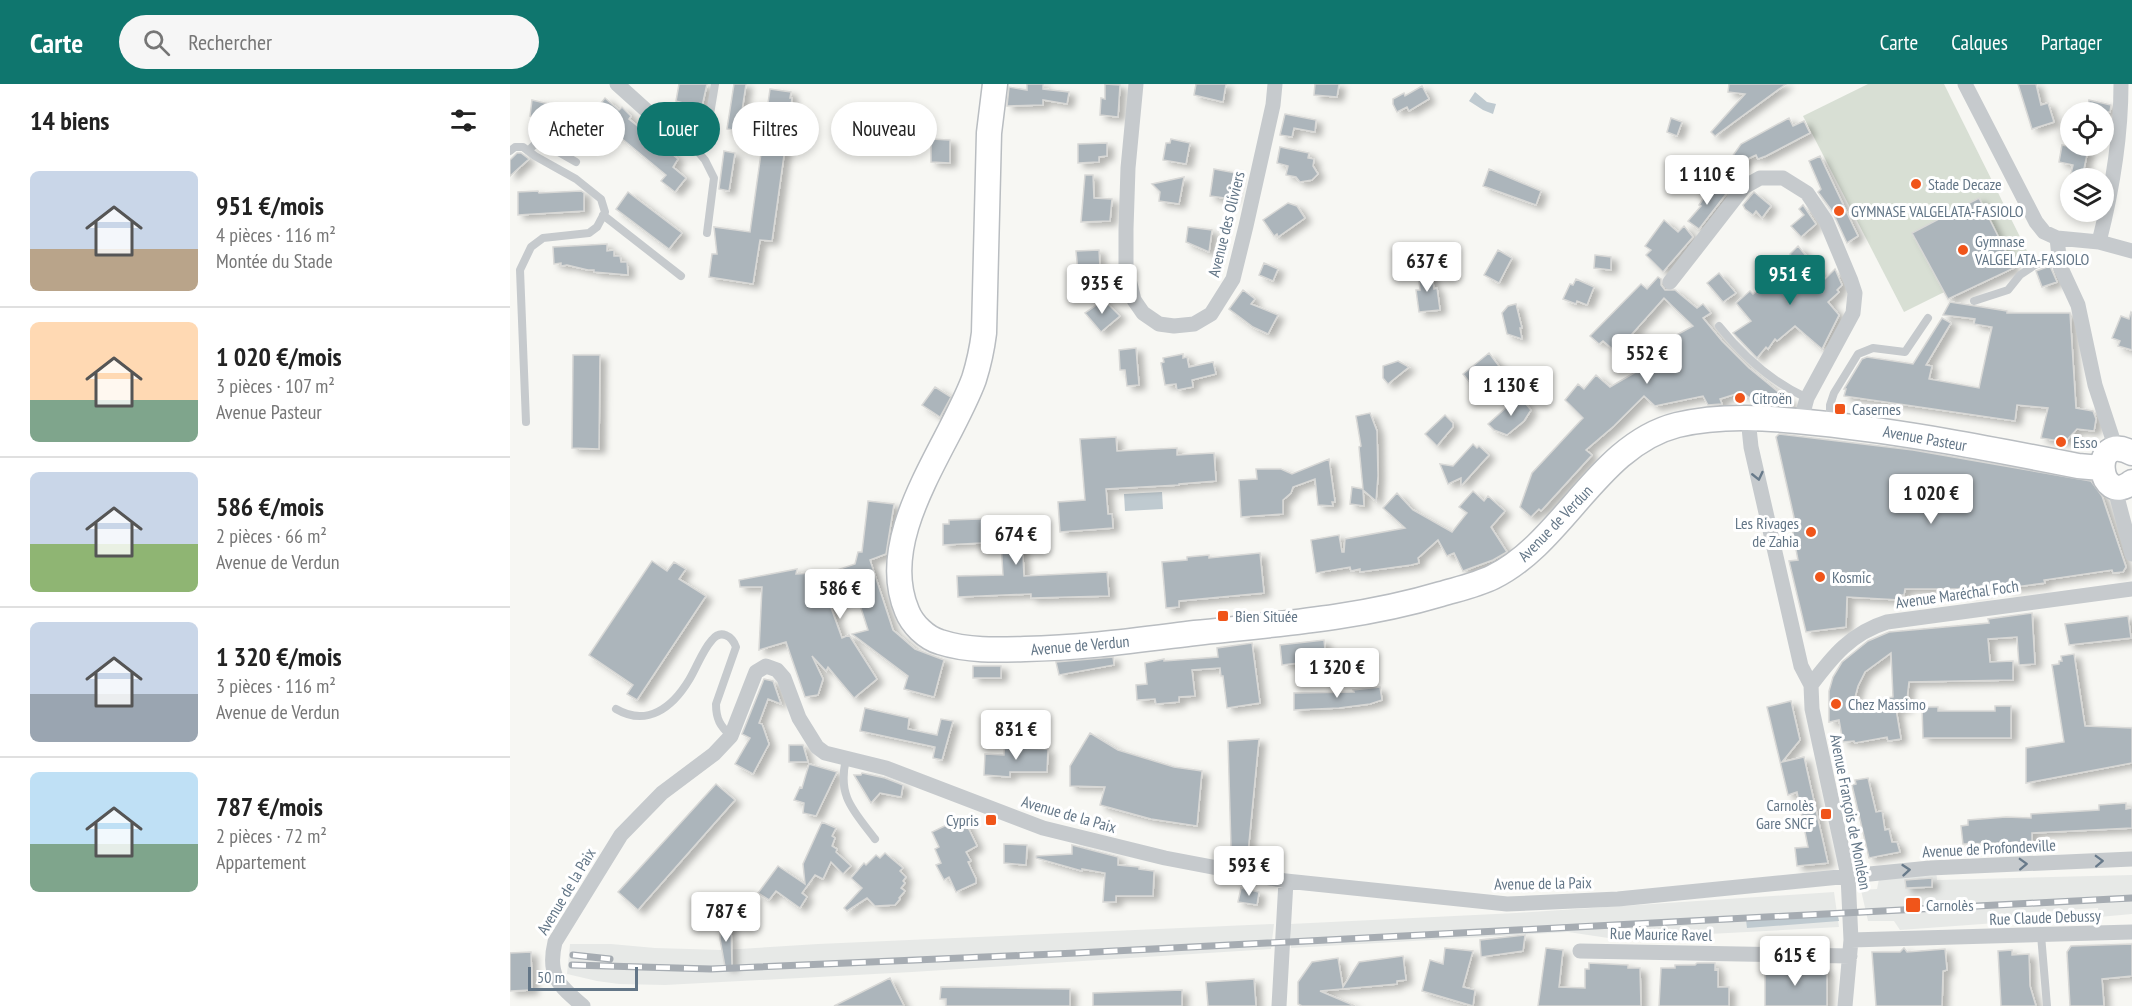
<!DOCTYPE html>
<html lang="fr">
<meta charset="utf-8">
<style>
:root{--surface:#fff;--page:#f6f6f6;--text:#222;--muted:#767676;--line:#e0e0e0;--accent:#0f766e}
body{margin:0;font-family:"PT Sans Narrow",sans-serif;background:var(--page);color:var(--text);height:100vh;display:flex;flex-direction:column;font-size:22px;white-space:nowrap}
*{box-sizing:border-box;margin:0}
p{font-size:20px;color:var(--muted)}
.icon{flex:none;width:33px;height:33px;fill:none;stroke:currentColor;stroke-width:2;stroke-linecap:round;stroke-linejoin:round}
.map{position:relative;flex:1;overflow:hidden}
.drawer{display:flex;flex-direction:column;background:var(--surface);width:510px}
.drawer>*{flex:none}
.hud{position:absolute;left:18px;top:18px;width:570px;height:54px;display:flex;gap:12px}
.buttons{position:absolute;left:1550px;top:18px;display:grid;gap:12px}
.buttons a{display:grid;place-items:center;width:54px;height:54px;border-radius:50%;background:var(--surface);box-shadow:0 3px 9px #0003;font-size:30px}
.scale{position:absolute;left:18px;bottom:15px;width:110px;box-sizing:border-box;padding-left:6px;border:3px solid #637687;border-top:0;font-size:16px;line-height:21px;white-space:nowrap;color:#637687;-webkit-text-stroke:4px #fff;paint-order:stroke}
.price{position:absolute;translate:-50% -51px;padding:0 14px;border-radius:6px;background:#fff;color:#222;font-size:20px;line-height:39px;filter:drop-shadow(0 2px 3px #0008)}
.price::after{content:'';position:absolute;left:50%;top:36px;width:18px;height:14px;margin-left:-9px;background:inherit;clip-path:polygon(0 0,100% 0,50% 100%)}
.price.active{background:var(--accent);color:#fff}
ul{padding:0;list-style:none}
li{display:flex;align-items:center;gap:18px;height:150px;padding:0 30px}
li+li{border-top:2px solid var(--line)}
li span{display:grid;place-items:center;flex:none;width:168px;height:120px;border-radius:9px;color:#555}
li>.icon{margin-inline-start:auto}
span .icon{width:72px;height:72px;fill:#fffc;stroke-width:1}
li b{font-size:26px}
h2{display:flex;justify-content:space-between;align-items:center;height:72px;padding:0 30px;font-size:26px}
.pill{padding:0 21px;border-radius:27px;background:var(--surface);box-shadow:0 3px 9px #0003;font-size:21px;line-height:54px}
.pill.active{background:var(--accent);color:#fff}
header{display:flex;align-items:center;gap:36px;box-sizing:border-box;height:84px;padding:0 30px;background:var(--accent);color:#fff}
header strong{font-size:28px}
nav{display:flex;gap:33px;margin-inline-start:auto;font-size:21px}
.search{width:420px;height:54px;background:var(--page);display:flex;align-items:center;gap:15px;box-sizing:border-box;padding:0 21px;border-radius:33px;color:var(--muted);font-size:22px}
main{display:flex;flex:1;min-height:0}
.map>svg:first-child{display:block}
</style>
<header>
<strong>Carte</strong>
<div class="search"><svg class="icon" aria-label="search" viewBox="0 0 24 24"><circle cx="10" cy="10" r="6"/><path d="M15 15l6 6"/></svg>Rechercher</div>
<nav><a>Carte</a><a>Calques</a><a>Partager</a></nav>
</header>
<main>
<section class="drawer">
<h2>14 biens<svg class="icon" aria-label="filters" viewBox="0 0 24 24"><path d="M4 7h16M4 17h16"/><circle cx="9" cy="7" r="2"/><circle cx="15" cy="17" r="2"/></svg></h2>
<ul>
<li><span style="background:linear-gradient(#c9d6e8 65%,#b9a48a 0)"><svg class="icon" aria-label="home" viewBox="0 0 24 24"><path d="M3 11l9-7 9 7M6 9v11h12V9"/></svg></span><div><b>951 €/mois</b><p>4 pièces · 116 m²</p><p>Montée du Stade</p></div></li>
<li><span style="background:linear-gradient(#ffd9b3 65%,#7fa58c 0)"><svg class="icon" aria-label="home" viewBox="0 0 24 24"><path d="M3 11l9-7 9 7M6 9v11h12V9"/></svg></span><div><b>1 020 €/mois</b><p>3 pièces · 107 m²</p><p>Avenue Pasteur</p></div></li>
<li><span style="background:linear-gradient(#c9d6e8 60%,#8fb573 0)"><svg class="icon" aria-label="home" viewBox="0 0 24 24"><path d="M3 11l9-7 9 7M6 9v11h12V9"/></svg></span><div><b>586 €/mois</b><p>2 pièces · 66 m²</p><p>Avenue de Verdun</p></div></li>
<li><span style="background:linear-gradient(#c9d6e8 60%,#9aa5b1 0)"><svg class="icon" aria-label="home" viewBox="0 0 24 24"><path d="M3 11l9-7 9 7M6 9v11h12V9"/></svg></span><div><b>1 320 €/mois</b><p>3 pièces · 116 m²</p><p>Avenue de Verdun</p></div></li>
<li><span style="background:linear-gradient(#bfe0f5 60%,#7fa58c 0)"><svg class="icon" aria-label="home" viewBox="0 0 24 24"><path d="M3 11l9-7 9 7M6 9v11h12V9"/></svg></span><div><b>787 €/mois</b><p>2 pièces · 72 m²</p><p>Appartement</p></div></li>
</ul>
</section>
<div class="map">
<svg width="1622" height="922" viewBox="0 0 1622 922">
<defs>
<filter id="shadow"><feDropShadow dx="6" dy="4" stdDeviation="3" flood-color="#0004"/></filter>
</defs>
<rect width="100%" height="100%" fill="#f7f7f3"/>
<path fill="#e7e9e7" d="M1426,786L1427,796L1622,791V830L1589,833L1588,824L1506,829V834L1486,839L1390,846L1384,837H1358L1351,806L1367,805L1369,795Z
M1324,808L1329,843L1105,855L1058,848L781,864L780,840L1006,829Z
M764,840L761,865L402,888L155,901L109,900L87,897L57,890L60,860H101L145,864L213,866L308,860Z"/>
<path fill="#d8dfd4" d="M1358,0H1434L1517,167L1394,228L1293,32Z"/>
<path fill="#bfcad0" d="M965,8L977,18L986,20L983,30L973,26L959,17Z
M652,408L653,425L615,427L614,410Z
M1328,832L1329,837L1237,844L1236,836Z"/>
<path fill="#acb5bb" stroke="#d8d8d6" stroke-width="1.5" fill-rule="evenodd" filter="url(#shadow)" d="M169,0H197L191,27L179,24L180,21L166,17Z
M224,0H236L229,47L217,45Z
M517,0H533V5L559,8L557,20L533,16V21L497,22L499,3L517,6Z
M595,0L610,1L608,33L590,31L591,14L595,15Z
M686,0H716L713,18L684,11Z
M805,0H829L827,13L804,11Z
M1219,0H1276L1205,52L1201,48L1235,10L1218,8Z
M1508,0H1526L1531,21L1538,19L1544,38L1522,45Z
M912,2L919,15L899,27L897,23L887,28L883,20V15L894,9L895,12Z
M260,5L281,8L280,14H282L262,157L250,156L243,200L199,193L202,170H207L204,143L240,148Z
M95,14L109,26L112,23L121,32L119,35L145,56L148,53L157,61L155,64L168,75L163,83L176,94L165,108L151,97L156,91L89,36L78,62L66,56L74,37L76,38Z
M22,16L48,22L46,36L20,32Z
M1579,16L1601,21L1600,28H1577Z
M775,30L806,36L805,48L784,44L782,53L770,51Z
M1161,34L1172,38L1167,52L1157,48Z
M1279,34L1283,42L1294,37L1300,49L1256,72L1248,75L1246,71L1212,87L1231,60Z
M421,55L440,56V79L421,78Z
M661,55L680,59L676,80L653,76L656,59H660Z
M597,59V72L589,73V78L568,79V60Z
M1552,61L1578,66L1572,94H1560L1563,81L1549,78Z
M770,63L799,69L798,74L804,75L803,82L808,90L802,96L790,98L786,93L776,91L778,82L767,79Z
M214,67L225,69L219,107L209,105Z
M7,69H11L19,75L0,92V76Z
M1310,72L1348,152L1337,159L1322,127L1308,108L1311,105L1299,77Z
M1182,75L1185,79L1190,77L1196,85L1182,97L1171,83Z
M704,85L726,89L722,115L700,112Z
M979,85L1031,107L1026,121L973,102Z
M575,91H583L584,114L602,115L600,137L571,138Z
M674,93L669,120L649,117L650,108L642,100Z
M1204,99L1216,110L1189,145L1178,137L1191,122L1189,121Z
M28,107L29,109L71,107L74,109V127L8,131V108Z
M118,108L172,149L159,165L106,125Z
M1244,108L1261,122L1252,134L1246,127L1243,131L1235,125L1233,121Z
M1469,114L1504,184L1438,215L1402,149Z
M778,119L787,122L795,134L768,153L767,150L764,152L753,136Z
M1293,121L1306,140L1291,153L1281,142L1294,131L1289,125Z
M1154,136L1168,148L1174,142L1183,153L1153,188L1136,171L1141,166L1135,162Z
M678,143L702,146L699,168L676,158Z
M97,160V167L104,166V172H110L111,178H117L118,191L84,188V186H78L57,181L51,182V179L44,180L43,163Z
M1288,162L1315,195L1325,185L1332,201L1327,206L1329,208L1318,218L1329,231L1312,265L1285,242L1267,257L1265,255L1258,265L1256,263L1247,274L1223,249L1241,237L1226,219L1240,207L1243,210L1266,192L1265,190L1283,174L1280,170Z
M589,166L590,183L581,184V187L568,188L566,167Z
M988,166L1002,174L989,199L974,191Z
M1085,171L1101,173V186L1084,184Z
M754,179L768,185L763,197L749,191Z
M1540,182L1547,198L1532,203L1526,187Z
M921,186L924,205L927,204L930,226L909,228L906,206H910L908,188Z
M1209,189L1226,209L1213,218L1197,199Z
M1148,193L1151,195V201L1155,206H1165L1187,224L1193,220L1201,229L1193,234L1212,257L1239,284L1282,319L1280,322L1248,320L1232,308L1210,315L1212,320L1198,321L1193,312L1145,322L1134,312L1104,342L1076,366L1082,371L1031,427L1029,425L1021,433L1010,423L1022,389L1073,334L1055,316L1068,300L1074,305L1086,291L1100,303L1167,264L1161,254L1183,242L1154,214L1106,268L1093,257L1089,260L1080,252L1131,200L1137,205Z
M1066,195L1084,203L1077,221L1067,217L1066,220L1053,215L1060,200L1063,201Z
M733,206L745,215L741,220L768,231L758,250L743,243L719,225Z
M594,216L610,232L591,248L575,229Z
M1440,218L1497,227V229H1560L1566,324L1583,327L1586,335L1584,347L1567,345L1555,358L1531,354L1538,324L1507,321L1505,337L1334,312L1336,305H1334L1352,275L1357,273L1403,280L1432,234L1441,239L1416,281L1422,282L1419,295L1469,304L1482,243L1464,240L1465,235L1433,231Z
M1006,220L1012,244H1010L1012,255L997,250L992,229L998,222Z
M1621,228L1622,229V266L1608,262L1610,257L1602,254L1611,232L1619,235Z
M626,264L629,301L617,302L615,286H610L609,266Z
M979,269L992,286L983,293L981,290L972,298L968,293L960,299L953,290Z
M673,270V274L677,273L679,283L703,278L706,290L682,296L683,303L667,306L666,300L655,301L651,279L654,278L653,274Z
M63,271H90L89,365L62,364Z
M888,277L899,283L878,300L873,294V282Z
M425,303L441,313L430,333L412,321Z
M1009,312L1021,326L1014,337L997,351L984,346L978,340Z
M860,329L867,347L868,392L866,417L853,406L854,422L840,420L842,403L853,405L849,363L851,362L846,332Z
M935,331L943,339V343L927,362L915,350Z
M1269,350L1403,366L1581,397L1592,412L1616,483L1613,488L1603,489L1602,486L1534,496L1535,499L1497,504L1496,501L1475,504V507L1464,508L1452,509L1453,505H1395L1394,511H1391L1390,516L1337,513L1336,543L1296,548L1279,477L1288,476L1282,444L1286,442L1266,353Z
M606,353L607,367L667,364V371L704,369L706,397L669,400V401L596,405L598,430H602L603,444L550,448L548,418L575,416L570,355Z
M963,360L967,364L969,362L979,371L951,402V394L938,400L930,380L943,382Z
M819,375L825,418H822L823,422L808,421L805,395L783,403L781,409L773,416V430L731,433L729,396L747,395L746,385H771L782,390Z
M963,407L974,417L978,412L995,427L981,443L997,468L983,476L953,487L944,469L937,472L928,456L908,474L909,479L901,481L850,488V485L841,487L840,483L806,489L801,456L829,451L832,468H834L835,455L895,444L873,424L887,409L903,426L942,448L957,429L949,423Z
M358,417L384,420L376,470L360,476L383,546L405,565L434,576L424,613L394,605L398,592L342,550L358,546L347,512L320,521L332,554L339,551L367,595L344,614L318,583L316,587L302,572L313,595L308,611L295,613L276,558L249,566L252,503H230L229,496L287,485L286,490L321,488L345,480L348,468H352Z
M501,434V441H504L505,452H512L514,492L597,488L599,512L521,514V510L448,513L447,492L493,491L491,458L433,461V440H439V436Z
M750,469L754,509L669,517V523L656,524L652,478L677,476V473L699,471V474Z
M142,477L157,487L164,478L176,485L169,495L196,512L127,616L117,610L123,601L79,571Z
M1522,529L1525,580L1509,581L1507,553L1478,555L1480,578L1503,577V596L1399,598L1396,624L1386,625L1391,655L1378,657L1377,653L1345,659L1344,657L1333,658L1329,636L1319,638V607L1323,593L1332,578L1358,557L1379,548L1479,539L1478,535ZM1381,569L1383,613L1343,621L1348,602L1355,588Z
M1618,532L1621,554L1559,561L1555,540Z
M814,556L816,576L772,581L770,561Z
M742,559L750,619L717,624L713,592H711L710,584L682,586L685,612L669,613V618L646,620L645,615L627,616L626,601L637,600L635,579L654,575V577L708,573L707,564Z
M1564,570L1575,642L1622,644V679L1516,699V664L1554,658L1542,581L1549,580V577H1552L1551,572Z
M603,573L604,581L549,591L546,578Z
M463,582H491V594H463Z
M254,595L263,597L271,620L258,615L249,639L252,640L259,660L243,690L225,680L240,654L232,650Z
M870,603L872,616L860,620L829,624L784,626V609L844,608L843,606Z
M1281,617L1290,656L1272,678L1294,673L1318,779L1287,782L1285,764L1298,763L1287,708L1278,711L1257,623Z
M1485,622H1501V654H1413L1412,623H1428V627H1485Z
M355,624L399,634L398,645L427,651L431,635L443,637L432,676L423,674L425,663L350,647Z
M580,649L608,666L664,683L692,687L687,742L641,735L590,721L595,703L560,702V682Z
M495,655L508,658V664L538,665L537,688H500V693L474,691L475,670L494,671Z
M749,655L738,769L721,764L718,657Z
M279,661H293L298,678H279Z
M299,680L327,688L306,732L293,729L294,719L284,716L290,703L292,704Z
M352,689L375,694L393,701L391,713L370,709L361,719L344,691H351Z
M1358,694L1366,728L1372,727L1375,746L1379,745L1382,758H1387L1390,768L1359,774L1342,701L1346,700L1345,696Z
M206,700L225,716L128,826L108,808Z
M1616,719V725L1622,724V744L1522,749V758L1453,760L1451,742L1458,741V736L1496,733L1521,734V730L1589,726V721Z
M453,733L467,762L456,768L461,777L458,778L466,795V799L446,808L439,793L434,796L426,781L431,779L425,765L429,763L422,748Z
M312,738L326,744L322,752L325,754L322,762L327,765L326,768L341,782L333,790L321,778L313,795L305,791L292,809L297,813L290,824L266,807L259,816L248,809L268,782L295,800L293,780Z
M494,760L517,761L516,781L494,779Z
M562,761L608,773V781L629,783V785L644,787L643,812H606V818H593L595,789L572,785V787L526,774V772L562,770Z
M375,769L393,784L390,787L396,793L393,797L395,799L391,804L395,807L389,814L390,815L385,821L365,822L357,814L337,827L334,824L352,804L341,794L354,779L356,781L366,771L370,774Z
M1422,794V803L1396,804L1395,796Z
M731,804L749,808L747,821L728,818Z
M210,839H221L222,883H215L210,855Z
M1015,851L1013,867L971,873L970,856Z
M1622,860V892L1592,895L1594,922H1560L1557,868L1561,862Z
M935,864L963,867L953,903L965,906L963,922L912,907L920,876L933,880Z
M1036,864L1053,866L1049,903L1075,904V885H1079V879L1118,881V884H1130L1131,922H1028Z
M1394,864L1397,868L1435,865L1437,886L1433,887L1432,922H1366L1362,868H1390Z
M1502,866V871L1519,870L1520,902L1526,922H1491L1488,867Z
M21,868L22,906L0,907V869Z
M893,872L896,896L887,897V900L810,907L845,922H792L788,920V898L802,878L828,874L833,903L849,878Z
M1187,879H1205V886L1208,885V903H1219V922H1149L1151,884H1165V881H1185Z
M1255,880L1277,881V885H1317V922H1255Z
M380,894L394,922H324Z
M744,895L746,922H698L696,898Z
M431,903L560,905V922H436V915H430Z
M672,906V922H583V909Z"/>
<g fill="none" stroke-linecap="round" stroke-linejoin="round">
<g stroke="#b9bdc1" stroke-width="27">
<path id="primary" d="M485,0L479,49L474,249C472,265 469,279 464,295C439,363 365,452 397,527C402,540 416,554 430,558C458,567 486,566 515,565C572,564 628,556 685,549C768,540 851,534 931,510C948,505 967,501 983,493C1054,458 1088,361 1167,341C1213,330 1261,334 1307,339C1395,348 1482,365 1568,382L1591,384
M1622,369C1578,346 1588,425 1622,398"/>
</g>
<path stroke="#c6cacd" stroke-width="8" d="M0,67L5,63H13L25,72L66,95L91,115L95,128L87,143L79,149L33,154L21,163L10,186L16,338
M18,67L25,60L38,62L66,78
M93,131L171,192
M197,149L204,94L195,76L176,54L199,36L205,0
M1464,217L1498,206L1510,191L1525,181L1548,172
M1209,242C1233,272 1262,298 1297,314
M1320,338V321L1324,309L1348,270L1363,264L1395,268L1418,234
M106,625C137,643 162,624 179,596C187,583 192,567 202,556C211,545 222,552 226,563L206,620C206,635 210,642 221,652
M336,675C327,713 344,727 365,755
M1531,851L1537,922"/>
<path stroke="#c6cacd" stroke-width="15" d="M107,0L147,36L176,54
M626,0L618,84L616,145V183L624,216L633,229L649,240L664,242L684,240L701,230L723,195L736,142L763,21L765,0
M1455,0L1526,138L1534,148L1547,154L1550,182L1568,221L1585,301L1606,365
M1547,154L1589,158L1622,167
M1589,158C1602,107 1611,54 1611,0
M1160,198L1234,103L1250,94H1273L1297,109L1316,137L1341,197L1345,209L1343,229L1297,314L1291,336
M1238,334L1241,363L1291,582L1301,601L1302,625L1338,792L1341,856L1335,922
M1608,403L1607,413L1622,470
M1301,601C1322,573 1341,549 1377,538L1622,505
M1341,856L1622,848
M1070,867L1340,872
M73,922C48,901 37,891 45,858L111,751L152,709L204,670L221,652L246,588L256,582L267,586L274,594L289,634L307,663L315,669L376,684L533,744L655,774L776,797L997,820L1108,815L1420,784L1622,775
M769,922L776,797"/>
<use href="#primary" stroke="#fff" stroke-width="24"/>
<g stroke="#a6acb2" stroke-width="7">
<path id="rail" d="M63,871L100,875
M62,881L201,885L566,869L1622,814"/>
</g>
<use href="#rail" stroke="#fff" stroke-width="4.5" stroke-dasharray="14" stroke-linecap="butt"/>
</g>
<defs><path id="oneway-chevron" d="M-2-3.5L2.5 0L-2 3.5" fill="none" stroke-width="1.6" stroke-linecap="round" stroke-linejoin="round" transform="scale(1.5)"/></defs>
<g stroke="#687a8a">
<use href="#oneway-chevron" transform="translate(1248 392) rotate(77)"/>
<use href="#oneway-chevron" transform="translate(1589 777) rotate(-2)"/>
<use href="#oneway-chevron" transform="translate(1513 780) rotate(-2)"/>
<use href="#oneway-chevron" transform="translate(1396 786) rotate(-5)"/>
</g>
<g fill="#f0551a" stroke="#fff" stroke-width="2">
<circle cx="1406" cy="100" r="6"/>
<circle cx="1329" cy="127" r="6"/>
<circle cx="1453" cy="166" r="6"/>
<circle cx="1230" cy="314" r="6"/>
<rect x="1324" y="319" width="12" height="12" rx="3"/>
<circle cx="1551" cy="358" r="6"/>
<circle cx="1301" cy="448" r="6"/>
<circle cx="1310" cy="493" r="6"/>
<rect x="707" y="526" width="12" height="12" rx="3"/>
<circle cx="1326" cy="620" r="6"/>
<rect x="1310" y="724" width="12" height="12" rx="3"/>
<rect x="475" y="730" width="12" height="12" rx="3"/>
<rect x="1395" y="813" width="16" height="16" rx="3"/>
</g>
<g text-anchor="middle" dominant-baseline="central" stroke-width="6" stroke-linejoin="round" paint-order="stroke">
<g font-size="16" fill="#637687" stroke="#fff" text-anchor="start">
<text x="1418" y="100">Stade Decaze</text>
<text x="1341" y="127">GYMNASE VALGELATA-FASIOLO</text>
<text x="1465" y="157">Gymnase<tspan x="1465" dy="18">VALGELATA-FASIOLO</tspan></text>
<text x="1242" y="314">Citroën</text>
<text x="1342" y="325">Casernes</text>
<text x="1563" y="358">Esso</text>
<text x="1289" y="439" text-anchor="end">Les Rivages<tspan x="1289" dy="18">de Zahia</tspan></text>
<text x="1322" y="493">Kosmic</text>
<text x="725" y="532">Bien Située</text>
<text x="1338" y="620">Chez Massimo</text>
<text x="1304" y="721" text-anchor="end">Carnolès<tspan x="1304" dy="18">Gare SNCF</tspan></text>
<text x="469" y="736" text-anchor="end">Cypris</text>
<text x="1416" y="821">Carnolès</text>
</g>
<g font-size="16" fill="#637687" stroke="#fff">
<text transform="translate(716 140) rotate(-76)">Avenue des Oliviers</text>
<text transform="translate(1415 354) rotate(10)">Avenue Pasteur</text>
<text transform="translate(1045 439) rotate(-46)">Avenue de Verdun</text>
<text transform="translate(1447 510) rotate(-8)">Avenue Maréchal Foch</text>
<text transform="translate(570 561) rotate(-5)">Avenue de Verdun</text>
<text transform="translate(1341 728) rotate(79)">Avenue François de Monléon</text>
<text transform="translate(559 730) rotate(16)">Avenue de la Paix</text>
<text transform="translate(1479 764) rotate(-3)">Avenue de Profondeville</text>
<text transform="translate(1033 799) rotate(-1)">Avenue de la Paix</text>
<text transform="translate(56 807) rotate(-59)">Avenue de la Paix</text>
<text transform="translate(1535 833) rotate(-2)">Rue Claude Debussy</text>
<text transform="translate(1151 850) rotate(1)">Rue Maurice Ravel</text>
</g>
</g>
</svg>
<div class="buttons">
<a><svg class="icon" aria-label="locate" viewBox="0 0 24 24"><circle cx="12" cy="12" r="6"/><path d="M12 2v4M12 18v4M2 12h4M18 12h4"/></svg></a>
<a><svg class="icon" aria-label="layers" viewBox="0 0 24 24"><path d="M12 4l9 5-9 5-9-5zM3 14l9 5 9-5"/></svg></a>
</div>
<div class="scale">50 m</div>
<b class="price" style="left:1197px;top:122px">1 110 €</b>
<b class="price" style="left:917px;top:209px">637 €</b>
<b class="price active" style="left:1280px;top:222px">951 €</b>
<b class="price" style="left:592px;top:231px">935 €</b>
<b class="price" style="left:1137px;top:301px">552 €</b>
<b class="price" style="left:1001px;top:333px">1 130 €</b>
<b class="price" style="left:1421px;top:441px">1 020 €</b>
<b class="price" style="left:506px;top:482px">674 €</b>
<b class="price" style="left:330px;top:536px">586 €</b>
<b class="price" style="left:827px;top:615px">1 320 €</b>
<b class="price" style="left:506px;top:677px">831 €</b>
<b class="price" style="left:739px;top:813px">593 €</b>
<b class="price" style="left:216px;top:859px">787 €</b>
<b class="price" style="left:1285px;top:903px">615 €</b>
<div class="hud">
<a class="pill">Acheter</a>
<a class="pill active">Louer</a>
<a class="pill">Filtres</a>
<a class="pill">Nouveau</a>
</div>
</div>
</main>
